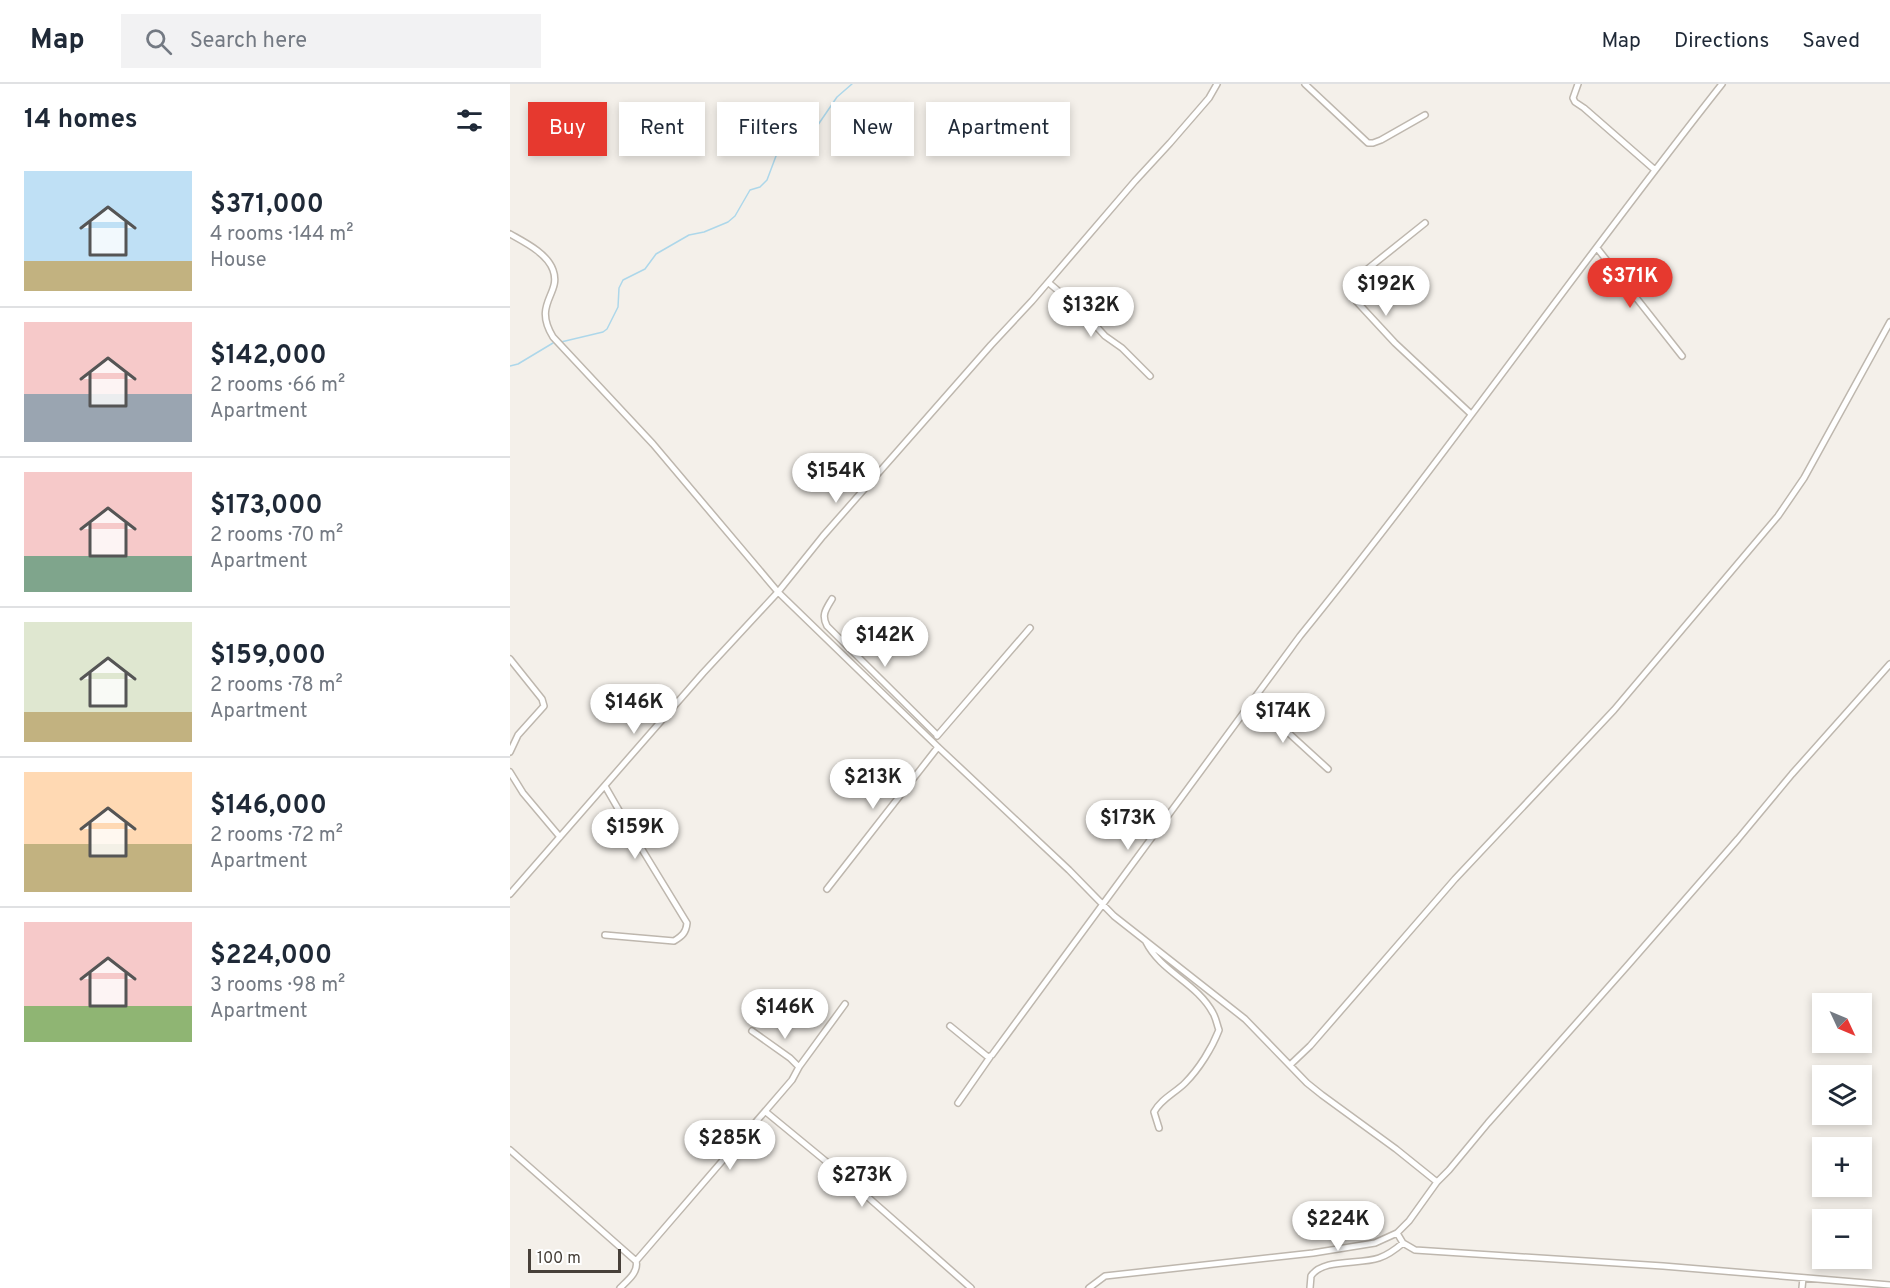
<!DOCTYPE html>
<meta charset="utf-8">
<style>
:root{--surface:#fff;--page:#f2f2f3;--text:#1f2937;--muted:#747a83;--line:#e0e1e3;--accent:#e6392f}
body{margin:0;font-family:Overpass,sans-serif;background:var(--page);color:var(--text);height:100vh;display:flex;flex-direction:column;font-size:22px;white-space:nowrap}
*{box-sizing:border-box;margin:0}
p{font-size:20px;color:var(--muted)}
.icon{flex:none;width:33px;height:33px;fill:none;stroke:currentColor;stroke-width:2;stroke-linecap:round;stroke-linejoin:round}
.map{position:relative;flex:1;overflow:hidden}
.side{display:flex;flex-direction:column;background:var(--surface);width:510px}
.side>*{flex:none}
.guide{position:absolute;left:18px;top:18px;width:570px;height:54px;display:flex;gap:12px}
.needle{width:39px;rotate:134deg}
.buttons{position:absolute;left:1302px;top:909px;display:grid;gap:12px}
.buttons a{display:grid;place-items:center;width:60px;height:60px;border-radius:0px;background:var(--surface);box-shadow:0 3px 9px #0003;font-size:30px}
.scale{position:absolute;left:18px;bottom:15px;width:93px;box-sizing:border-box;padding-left:6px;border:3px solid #474039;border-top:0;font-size:16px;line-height:21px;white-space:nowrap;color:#474039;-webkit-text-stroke:4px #fff;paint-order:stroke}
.price{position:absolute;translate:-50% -51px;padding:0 14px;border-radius:21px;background:#fff;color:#222;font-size:20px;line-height:39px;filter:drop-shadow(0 2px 3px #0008)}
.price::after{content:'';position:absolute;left:50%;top:36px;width:18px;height:14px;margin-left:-9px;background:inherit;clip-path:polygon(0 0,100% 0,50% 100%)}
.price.on{background:var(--accent);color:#fff}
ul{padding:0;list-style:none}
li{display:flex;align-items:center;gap:18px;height:150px;padding:0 24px}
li+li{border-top:2px solid var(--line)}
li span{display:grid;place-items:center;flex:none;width:168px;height:120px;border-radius:0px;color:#555}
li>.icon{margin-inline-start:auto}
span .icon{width:72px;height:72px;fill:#fffc;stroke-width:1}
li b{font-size:26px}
h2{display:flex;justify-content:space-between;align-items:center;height:72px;padding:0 24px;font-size:26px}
.tag{padding:0 21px;border-radius:0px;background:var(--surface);box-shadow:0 3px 9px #0003;font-size:21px;line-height:54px}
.tag.on{background:var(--accent);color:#fff}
header{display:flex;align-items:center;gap:36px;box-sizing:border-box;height:84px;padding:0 30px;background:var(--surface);border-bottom:2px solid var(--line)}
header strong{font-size:28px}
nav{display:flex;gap:33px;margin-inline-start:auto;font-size:21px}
.search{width:420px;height:54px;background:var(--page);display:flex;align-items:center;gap:15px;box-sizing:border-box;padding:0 21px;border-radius:0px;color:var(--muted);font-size:22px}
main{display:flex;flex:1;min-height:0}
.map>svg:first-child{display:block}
</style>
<header>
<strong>Map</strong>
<div class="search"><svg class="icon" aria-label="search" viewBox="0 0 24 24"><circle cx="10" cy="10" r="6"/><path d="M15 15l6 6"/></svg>Search here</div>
<nav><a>Map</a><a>Directions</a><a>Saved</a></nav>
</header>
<main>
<section class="side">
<h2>14 homes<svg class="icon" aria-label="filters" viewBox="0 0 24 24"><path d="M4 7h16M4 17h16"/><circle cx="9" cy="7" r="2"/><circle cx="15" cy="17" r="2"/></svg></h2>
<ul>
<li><span style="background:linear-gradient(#bfe0f5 75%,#c2b280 0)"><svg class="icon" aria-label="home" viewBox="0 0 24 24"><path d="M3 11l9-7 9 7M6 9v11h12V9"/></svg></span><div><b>$371,000</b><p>4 rooms · 144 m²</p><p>House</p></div></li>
<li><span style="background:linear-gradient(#f6c9c9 60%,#9aa5b1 0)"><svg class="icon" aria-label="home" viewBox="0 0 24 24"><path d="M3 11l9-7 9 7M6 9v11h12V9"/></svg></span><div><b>$142,000</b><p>2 rooms · 66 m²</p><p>Apartment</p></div></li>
<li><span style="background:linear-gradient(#f6c9c9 70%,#7fa58c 0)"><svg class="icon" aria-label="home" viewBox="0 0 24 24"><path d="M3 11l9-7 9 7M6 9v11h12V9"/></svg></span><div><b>$173,000</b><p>2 rooms · 70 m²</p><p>Apartment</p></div></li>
<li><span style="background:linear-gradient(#dfe7d0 75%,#c2b280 0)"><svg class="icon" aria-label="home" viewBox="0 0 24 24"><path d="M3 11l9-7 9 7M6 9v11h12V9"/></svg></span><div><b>$159,000</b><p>2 rooms · 78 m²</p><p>Apartment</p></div></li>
<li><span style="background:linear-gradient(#ffd9b3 60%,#c2b280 0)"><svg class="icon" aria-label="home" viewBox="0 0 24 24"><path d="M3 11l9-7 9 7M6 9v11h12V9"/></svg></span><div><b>$146,000</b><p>2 rooms · 72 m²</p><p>Apartment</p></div></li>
<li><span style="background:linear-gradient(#f6c9c9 70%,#8fb573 0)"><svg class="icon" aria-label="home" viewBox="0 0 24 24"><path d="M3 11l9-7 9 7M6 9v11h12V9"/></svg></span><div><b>$224,000</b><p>3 rooms · 98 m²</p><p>Apartment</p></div></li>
</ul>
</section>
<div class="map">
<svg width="1380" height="1204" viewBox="0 0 1380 1204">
<rect width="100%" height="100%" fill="#f4f0ea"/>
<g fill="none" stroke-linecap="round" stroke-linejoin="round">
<path stroke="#add7ea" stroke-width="1.5" d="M51,258L93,248L97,245L108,223L109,204L113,196L135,185L146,170L179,151L194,148L218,138L225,132L240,106L250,103L257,96L266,72L284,57L299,54L327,13L342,0
M0,282L8,280L43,259"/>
<g stroke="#beb7ae" stroke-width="8">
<path id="minor" d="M795,0L858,59H863L871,56L915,31
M1068,0L1063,14L1065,18L1074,24L1145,86
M915,139L855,187L838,205L847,218L885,259L961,330
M0,150C14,158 37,169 43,186C52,210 22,219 43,253L143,360L268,508L428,663L559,786L604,832L735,935L797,999L812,1011L886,1065L927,1098
M1087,164L1172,272
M539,199L574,229L595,252L612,264L640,292
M322,515C316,525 311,531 317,542L427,651
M0,575L32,615L34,622L8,651L0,668
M740,620L772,643L818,685
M427,652L520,544
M0,688L13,709L50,753
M95,702L122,749L177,839C176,849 172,852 164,857L95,851
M317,805L428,663
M0,810L193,589L268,508L313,452L481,261L522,217L625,97L660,59L699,14L707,0
M636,858C651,888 687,899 703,929C706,934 707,941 709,946C702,964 689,985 675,999C665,1009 651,1015 644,1028L649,1044
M440,942L478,973L482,971L790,552C936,372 1068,182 1212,0
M242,947L280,974L289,983
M780,981L800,962L945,795L1104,626L1268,432L1294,394L1380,238
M448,1019L480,973
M256,1028L335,1093L461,1204
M0,1066L126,1177C129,1188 117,1197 110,1204
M887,1149L893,1159L905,1166L1153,1182L1380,1201
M126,1177L282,996L289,983L335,920
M579,1204L595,1192L803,1169L865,1159L887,1149L899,1137L927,1098L939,1086L978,1039L1118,881L1228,755L1282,690L1380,580
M800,1204L801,1192C813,1174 849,1181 869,1174C878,1171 886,1165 893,1159
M1292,1204L1293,1194"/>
</g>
<use href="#minor" stroke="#fff" stroke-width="5"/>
</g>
</svg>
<div class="buttons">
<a><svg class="needle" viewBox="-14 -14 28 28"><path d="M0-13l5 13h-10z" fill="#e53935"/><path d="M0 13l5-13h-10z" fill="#747a83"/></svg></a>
<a><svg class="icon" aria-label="layers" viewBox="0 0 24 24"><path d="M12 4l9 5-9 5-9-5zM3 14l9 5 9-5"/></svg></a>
<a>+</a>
<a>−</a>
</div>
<div class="scale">100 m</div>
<b class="price on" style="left:1120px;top:225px">$371K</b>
<b class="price" style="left:876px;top:233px">$192K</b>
<b class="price" style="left:581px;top:254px">$132K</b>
<b class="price" style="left:326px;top:420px">$154K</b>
<b class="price" style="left:375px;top:584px">$142K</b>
<b class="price" style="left:124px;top:651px">$146K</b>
<b class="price" style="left:773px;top:660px">$174K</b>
<b class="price" style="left:363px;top:726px">$213K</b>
<b class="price" style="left:618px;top:767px">$173K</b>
<b class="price" style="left:125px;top:776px">$159K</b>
<b class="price" style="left:275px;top:956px">$146K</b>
<b class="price" style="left:220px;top:1087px">$285K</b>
<b class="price" style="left:352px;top:1124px">$273K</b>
<b class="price" style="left:828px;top:1168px">$224K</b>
<div class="guide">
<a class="tag on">Buy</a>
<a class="tag">Rent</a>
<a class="tag">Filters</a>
<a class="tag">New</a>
<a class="tag">Apartment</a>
</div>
</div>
</main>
